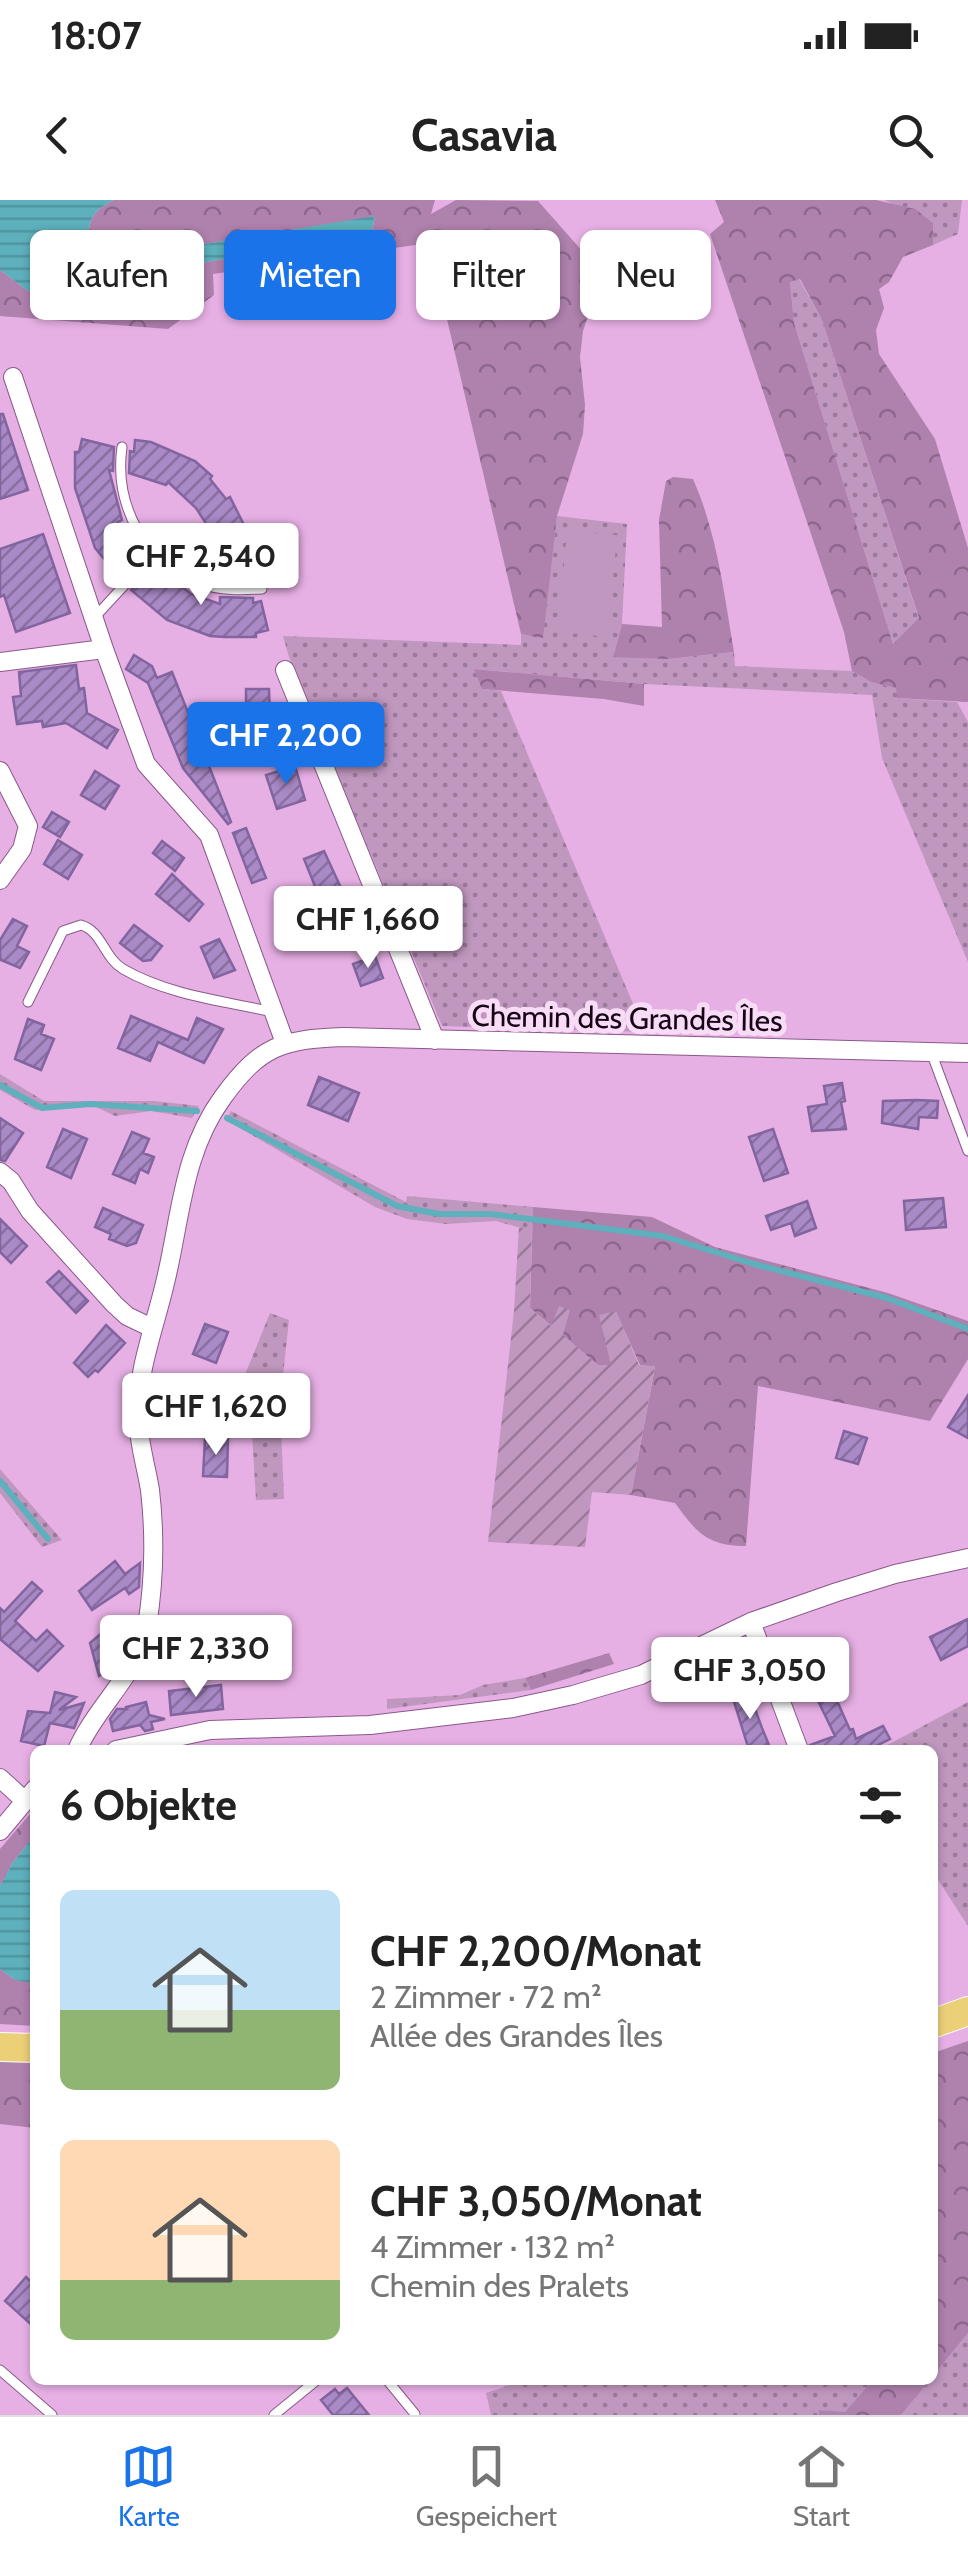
<!DOCTYPE html>
<html lang="de">
<meta charset="utf-8">
<style>
:root{--surface:#fff;--page:#f2f2f2;--text:#222;--muted:#767676;--line:#e0e0e0;--accent:#1a73e8}
body{margin:0;font-family:Cabin,sans-serif;background:var(--page);color:var(--text);height:100vh;display:flex;flex-direction:column;font-size:38px;white-space:nowrap}
*{box-sizing:border-box;margin:0}
p{font-size:32px;color:var(--muted)}
.icon{flex:none;width:55px;height:55px;fill:none;stroke:currentColor;stroke-width:2;stroke-linecap:round;stroke-linejoin:round}
.map{position:relative;flex:1;overflow:hidden}
.drawer{position:absolute;left:30px;top:1545px;width:908px;height:640px;display:flex;flex-direction:column;background:var(--surface);border-radius:15px;box-shadow:0 2px 8px #0004}
.drawer>*{flex:none}
.guide{position:absolute;left:30px;top:30px;width:910px;height:90px;display:flex;gap:20px}
.price{position:absolute;translate:-50% -85px;padding:0 22px;border-radius:10px;background:#fff;color:#222;font-size:32px;line-height:65px;filter:drop-shadow(0 2px 5px #0008)}
.price::after{content:'';position:absolute;left:50%;top:60px;width:30px;height:22px;margin-left:-15px;background:inherit;clip-path:polygon(0 0,100% 0,50% 100%)}
.price.active{background:var(--accent);color:#fff}
ul{padding:0;list-style:none}
li{display:flex;align-items:center;gap:30px;height:250px;padding:0 30px}
li span{display:grid;place-items:center;flex:none;width:280px;height:200px;border-radius:15px;color:#555}
li>.icon{margin-inline-start:auto}
span .icon{width:120px;height:120px;fill:#fffc;stroke-width:1}
li b{font-size:42px}
h2{display:flex;justify-content:space-between;align-items:center;height:120px;padding:0 30px;font-size:42px}
.chip{padding:0 35px;border-radius:15px;background:var(--surface);box-shadow:0 2px 8px #0004;font-size:35px;line-height:90px}
.chip.active{background:var(--accent);color:#fff}
.status{display:flex;justify-content:space-between;align-items:center;height:70px;padding:0 50px;background:var(--surface);direction:ltr}
.status svg{height:28px;fill:currentColor}
header{display:flex;justify-content:space-between;align-items:center;height:130px;padding:0 30px;background:var(--surface);font-size:45px;font-weight:700}
.menu{display:flex;justify-content:space-around;align-items:center;height:140px;border-top:2px solid var(--line);background:var(--surface);font-size:28px;color:var(--muted)}
.menu a{display:grid;justify-items:center;gap:5px}
.menu .active{color:var(--accent)}
.map>svg:first-child{display:block}
</style>
<div class="status"><b>18:07</b><svg viewBox="0 0 49 12"><path d="M0 12V9h3v3zM5 12V6h3v6zM10 12V3h3v9zM15 12V0h3v12zM26 1h20v11H26zM47 4h2v5h-2z"/></svg></div>
<header><svg class="icon" aria-label="back" viewBox="0 0 24 24"><path d="M15 5l-7 7 7 7"/></svg>Casavia<svg class="icon" aria-label="search" viewBox="0 0 24 24"><circle cx="10" cy="10" r="6"/><path d="M15 15l6 6"/></svg></header>
<div class="map">
<svg width="968" height="2215" viewBox="0 0 968 2215">
<defs>
<pattern id="grass-dots" width="8" height="8" patternUnits="userSpaceOnUse" patternTransform="scale(2.5)"><rect width="8" height="8" fill="#c097bf"/><path d="M2 2h.1M6 6h.1" fill="none" stroke="#9b799a" stroke-width="1.8" stroke-linecap="round"/></pattern>
<pattern id="forest-crowns" width="20" height="18" patternUnits="userSpaceOnUse" patternTransform="scale(2.5)"><rect width="20" height="18" fill="#af81ad"/><path d="M2 6a3 3 0 1 1 6 0M12 15a3 3 0 1 1 6 0" fill="none" stroke="#8d688c"/></pattern>
<pattern id="garden-furrows" width="10" height="10" patternUnits="userSpaceOnUse" patternTransform="scale(2.5)"><rect width="10" height="10" fill="#c097bf"/><path d="M-1 1l2-2M0 10L10 0M9 11l2-2" fill="none" stroke="#9b799a"/></pattern>
<pattern id="water-rules" width="6" height="5" patternUnits="userSpaceOnUse" patternTransform="scale(2.5)"><rect width="6" height="5" fill="#5db0bc"/><path d="M0 2.5h6" fill="none" stroke="#5096a1"/></pattern>
<pattern id="building-hatch" width="6" height="6" patternUnits="userSpaceOnUse" patternTransform="scale(2.5)"><rect width="6" height="6" fill="#a989c6"/><path d="M-1 1l2-2M0 6l6-6M5 7l2-2" fill="none" stroke="#896ea0"/></pattern>
</defs>
<rect width="100%" height="100%" fill="#e7b0e5"/>
<path fill="url(#grass-dots)" d="M884,0H962L958,34L933,45V23Z
M799,79L822,120L919,419L893,444L794,123L790,82Z
M557,316L627,324L622,424L613,456L667,459L734,452L735,466L852,471L871,482L897,488V498L957,502L968,522V762L882,558L872,495L644,484L475,469L482,489L501,491L645,832L442,826L289,457L283,436L521,445V434L542,437Z
M0,874L44,901H154L199,906L192,918L151,911L115,916L94,906L35,910L0,890Z
M231,911L406,1002L407,996L533,1007L532,1031L496,1021L446,1024L407,1019L375,1007L226,920Z
M270,1113L289,1120L280,1203L284,1299L256,1300L251,1216L146,1220L150,1185L244,1177Z
M0,1269L62,1340L42,1347L0,1293Z
M525,1478L531,1490L387,1509V1499L460,1495L483,1485Z
M968,1502V1726L933,1672L932,1550H878Z
M968,2133V2215H901Z
M525,2180H873L845,2213L820,2210L819,2215H491L486,2193Z"/>
<path fill="url(#forest-crowns)" fill-rule="evenodd" d="M114,0H435L431,14L456,0L538,1L584,53L600,81L583,131L580,157L585,205L583,234L557,316L543,438L521,434L429,43L213,74L214,95L168,129L0,116V70L28,91L181,67L372,31L375,17L187,47L116,66L99,59L86,48C90,22 89,12 114,0Z
M715,0H876L915,9L933,23V45L903,57L889,82L879,89L884,108L876,130L879,154L935,239L968,348V502L897,498L896,488L871,482L852,471L844,432L710,34L724,22ZM800,79L822,120L919,418L893,444L794,123L790,82Z
M673,277L693,279C717,333 724,393 734,452L667,459L613,457L622,424L662,427L659,320L666,281Z
M474,469L644,484V506L604,499L482,489Z
M533,1007L652,1017L715,1047L888,1093L968,1121V1159L930,1221L758,1186L746,1346C707,1346 696,1332 675,1303L631,1295L655,1167L640,1165L616,1112L611,1165H598L530,1108Z
M609,1453L614,1464L531,1490L525,1478Z
M35,1608V1635L13,1662L0,1686V1649Z
M0,1769L15,1780L35,1782V1826L0,1824Z
M968,1841V2133L933,2176V1853Z
M35,1859V1928L0,1924V1860Z
M873,2180H930L901,2215H819V2210L845,2212Z"/>
<path fill="url(#garden-furrows)" d="M519,1027L532,1031L530,1108L551,1126L559,1106L570,1110L563,1135L598,1165H611L599,1115L616,1111L639,1165L655,1166L631,1295L592,1292L585,1347L488,1342L514,1111Z"/>
<path fill="#c097bf" d="M567,331L617,335L608,437L558,432Z"/>
<path fill="url(#water-rules)" d="M0,0H114C89,12 90,21 86,47L99,59L116,66L187,47L375,16L372,31L181,67L166,96L28,91L0,70Z
M35,1635V1782L34,1783L15,1780L0,1769V1686L13,1662Z"/>
<g fill="none" stroke-linecap="round" stroke-linejoin="round">
<path stroke="#5db0bc" stroke-width="6" d="M0,885L42,908L90,904L197,911
M227,918L397,1006L439,1014H491L663,1036L754,1064L887,1098L968,1129
M0,1281L48,1339
M34,1783L35,1790"/>
</g>
<path fill="url(#building-hatch)" stroke="#82649e" stroke-width="2.5" d="M0,214H3L28,290L0,299Z
M82,239L114,247L113,271L109,270L122,320L118,322L142,354L120,378L95,348L75,288V252H79Z
M135,240L151,242L195,261L212,276L210,279L226,299L230,297L247,331L254,381L220,380L212,341L216,339L196,308L168,282L166,285L129,273L130,251L134,252Z
M43,334L70,413L16,432L4,395L0,397V349Z
M154,365L191,394L220,404V397L253,398V403L261,401L268,430L256,433V437H225L210,436L167,420L131,390Z
M134,455L152,466L157,478L172,472L231,622L228,624L183,568L148,483L126,469Z
M76,465L79,489L84,488L87,513L118,530L107,548L66,523L43,527L42,521L17,524L13,497L21,496L19,472Z
M246,489H269L270,522L253,539L240,527V520L223,504H246Z
M295,566L305,600L277,609L266,575Z
M95,571L119,586L105,609L81,595Z
M52,612L69,622L60,637L43,627Z
M246,628L266,678L252,683L233,633Z
M58,640L82,655L68,679L44,664Z
M162,641L184,658L175,671L153,653Z
M324,651L347,701L343,709L327,716L304,659Z
M172,674L203,704L189,721L156,694Z
M13,719L27,726L17,746L29,752L20,768L1,760L0,756V740Z
M134,725L162,746L151,760L143,761L120,743Z
M219,739L235,770L214,778L201,747Z
M375,756L383,778L361,786L353,764Z
M131,816L188,840L197,818L223,829L204,863L158,842L150,861L118,848Z
M28,819L44,825L41,834L54,839L41,870L15,859Z
M319,877L359,893L348,921L308,905Z
M842,883L845,901L841,902L846,929L812,931L808,907L827,904L824,886Z
M917,900L938,901L937,918L919,917L918,929L882,923L883,901Z
M0,918L23,933L5,961L0,960Z
M63,929L87,939L71,978L47,967Z
M773,929L788,973L764,981L749,937Z
M132,932L149,939L143,953L154,957L148,973L140,969L135,983L113,974Z
M943,998L946,1027L906,1030L904,1001Z
M807,1001L816,1028L795,1036L791,1023L771,1030L766,1016Z
M103,1008L143,1025L136,1043L127,1046L109,1039L111,1034L95,1027Z
M0,1019L27,1046L11,1063L0,1052Z
M59,1071L88,1101L76,1113L47,1082Z
M205,1124L228,1132L216,1163L193,1154Z
M106,1125L125,1143L98,1172L95,1170L88,1177L74,1163Z
M968,1195V1238L948,1227Z
M844,1231L867,1238L858,1264L836,1258Z
M205,1239H228L227,1277L203,1276Z
M115,1361L125,1374L140,1363L139,1387L129,1394L125,1388L92,1410L79,1391Z
M32,1382L42,1391L15,1421L36,1441L47,1430L63,1446L38,1471L0,1439V1408L4,1412Z
M968,1419V1446L941,1460L930,1437Z
M104,1431L124,1454L119,1462L99,1476L90,1443Z
M824,1450L837,1482L830,1485L850,1530L853,1529L856,1539L883,1526L890,1539L868,1550H811L810,1545L835,1536L799,1461Z
M221,1485L223,1509L171,1515L169,1491Z
M748,1490L762,1528L771,1550H749L732,1495Z
M55,1492L76,1497L59,1510L84,1503L74,1528L50,1523L44,1546L21,1541L28,1511L50,1513Z
M146,1502L149,1515L165,1519L151,1522L153,1529L145,1531L140,1525L113,1531L110,1519L117,1509H127L126,1507Z
M26,2077L35,2086V2128L5,2101Z
M347,2188L369,2215H333L321,2200L335,2189L339,2194Z"/>
<g fill="none" stroke-linecap="round" stroke-linejoin="round">
<g stroke="#8a5889" stroke-width="11">
<path id="lane" d="M122,247C114,304 144,364 201,384C221,391 242,390 262,389
M95,417L154,353
M28,802L63,731L81,725C102,731 104,758 123,769C168,795 223,801 273,812
M931,852L968,951
M0,2170L52,2215
M387,2180L415,2214
M274,2215L317,2180"/>
</g>
<g stroke="#8a5889" stroke-width="20">
<path id="street" d="M13,177L104,449L146,564L209,635L285,843
M0,462L104,449
M285,470L435,840
M0,571L28,626L22,649L0,680
M0,972L11,981L30,1011L114,1104L127,1116L152,1128
M751,1422L799,1550
M77,1550C97,1505 138,1474 147,1426C154,1383 155,1334 150,1290C146,1265 138,1241 138,1216C137,1171 155,1126 165,1083C181,1018 182,953 223,897C260,846 282,839 344,837L968,853
M116,1550L210,1530L370,1525L513,1508L573,1495L641,1475L751,1422L837,1392L895,1374L968,1358
M0,1578L25,1601
M0,1631L35,1589"/>
</g>
<g stroke="#fff" stroke-width="30">
<path id="primary" d="M932,1824L968,1811
M0,1847L35,1848"/>
</g>
<use href="#lane" stroke="#fff" stroke-width="9"/>
<use href="#street" stroke="#fff" stroke-width="18"/>
<use href="#primary" stroke="#ecd078" stroke-width="28"/>
</g>
<g text-anchor="middle" dominant-baseline="central" stroke-width="10" stroke-linejoin="round" paint-order="stroke">
<g font-size="30" fill="#170517" stroke="#f8dcf6">
<text transform="translate(627 818) rotate(1)">Chemin des Grandes Îles</text>
</g>
</g>
</svg>
<b class="price" style="left:201px;top:408px">CHF 2,540</b>
<b class="price active" style="left:286px;top:587px">CHF 2,200</b>
<b class="price" style="left:368px;top:771px">CHF 1,660</b>
<b class="price" style="left:216px;top:1258px">CHF 1,620</b>
<b class="price" style="left:196px;top:1500px">CHF 2,330</b>
<b class="price" style="left:750px;top:1522px">CHF 3,050</b>
<div class="guide">
<a class="chip">Kaufen</a>
<a class="chip active">Mieten</a>
<a class="chip">Filter</a>
<a class="chip">Neu</a>
</div>
<section class="drawer">
<h2>6 Objekte<svg class="icon" aria-label="filters" viewBox="0 0 24 24"><path d="M4 7h16M4 17h16"/><circle cx="9" cy="7" r="2"/><circle cx="15" cy="17" r="2"/></svg></h2>
<ul>
<li><span style="background:linear-gradient(#bfe0f5 60%,#8fb573 0)"><svg class="icon" aria-label="home" viewBox="0 0 24 24"><path d="M3 11l9-7 9 7M6 9v11h12V9"/></svg></span><div><b>CHF 2,200/Monat</b><p>2 Zimmer · 72 m²</p><p>Allée des Grandes Îles</p></div></li>
<li><span style="background:linear-gradient(#ffd9b3 70%,#8fb573 0)"><svg class="icon" aria-label="home" viewBox="0 0 24 24"><path d="M3 11l9-7 9 7M6 9v11h12V9"/></svg></span><div><b>CHF 3,050/Monat</b><p>4 Zimmer · 132 m²</p><p>Chemin des Pralets</p></div></li>
</ul>
</section>
</div>
<nav class="menu">
<a class="active"><svg class="icon" aria-label="map" viewBox="0 0 24 24"><path d="M3 6l6-2 6 2 6-2v14l-6 2-6-2-6 2zM9 4v14M15 6v14"/></svg>Karte</a>
<a><svg class="icon" aria-label="saved" viewBox="0 0 24 24"><path d="M7 4h10v16l-5-4-5 4z"/></svg>Gespeichert</a>
<a><svg class="icon" aria-label="home" viewBox="0 0 24 24"><path d="M3 11l9-7 9 7M6 9v11h12V9"/></svg>Start</a>
</nav>
